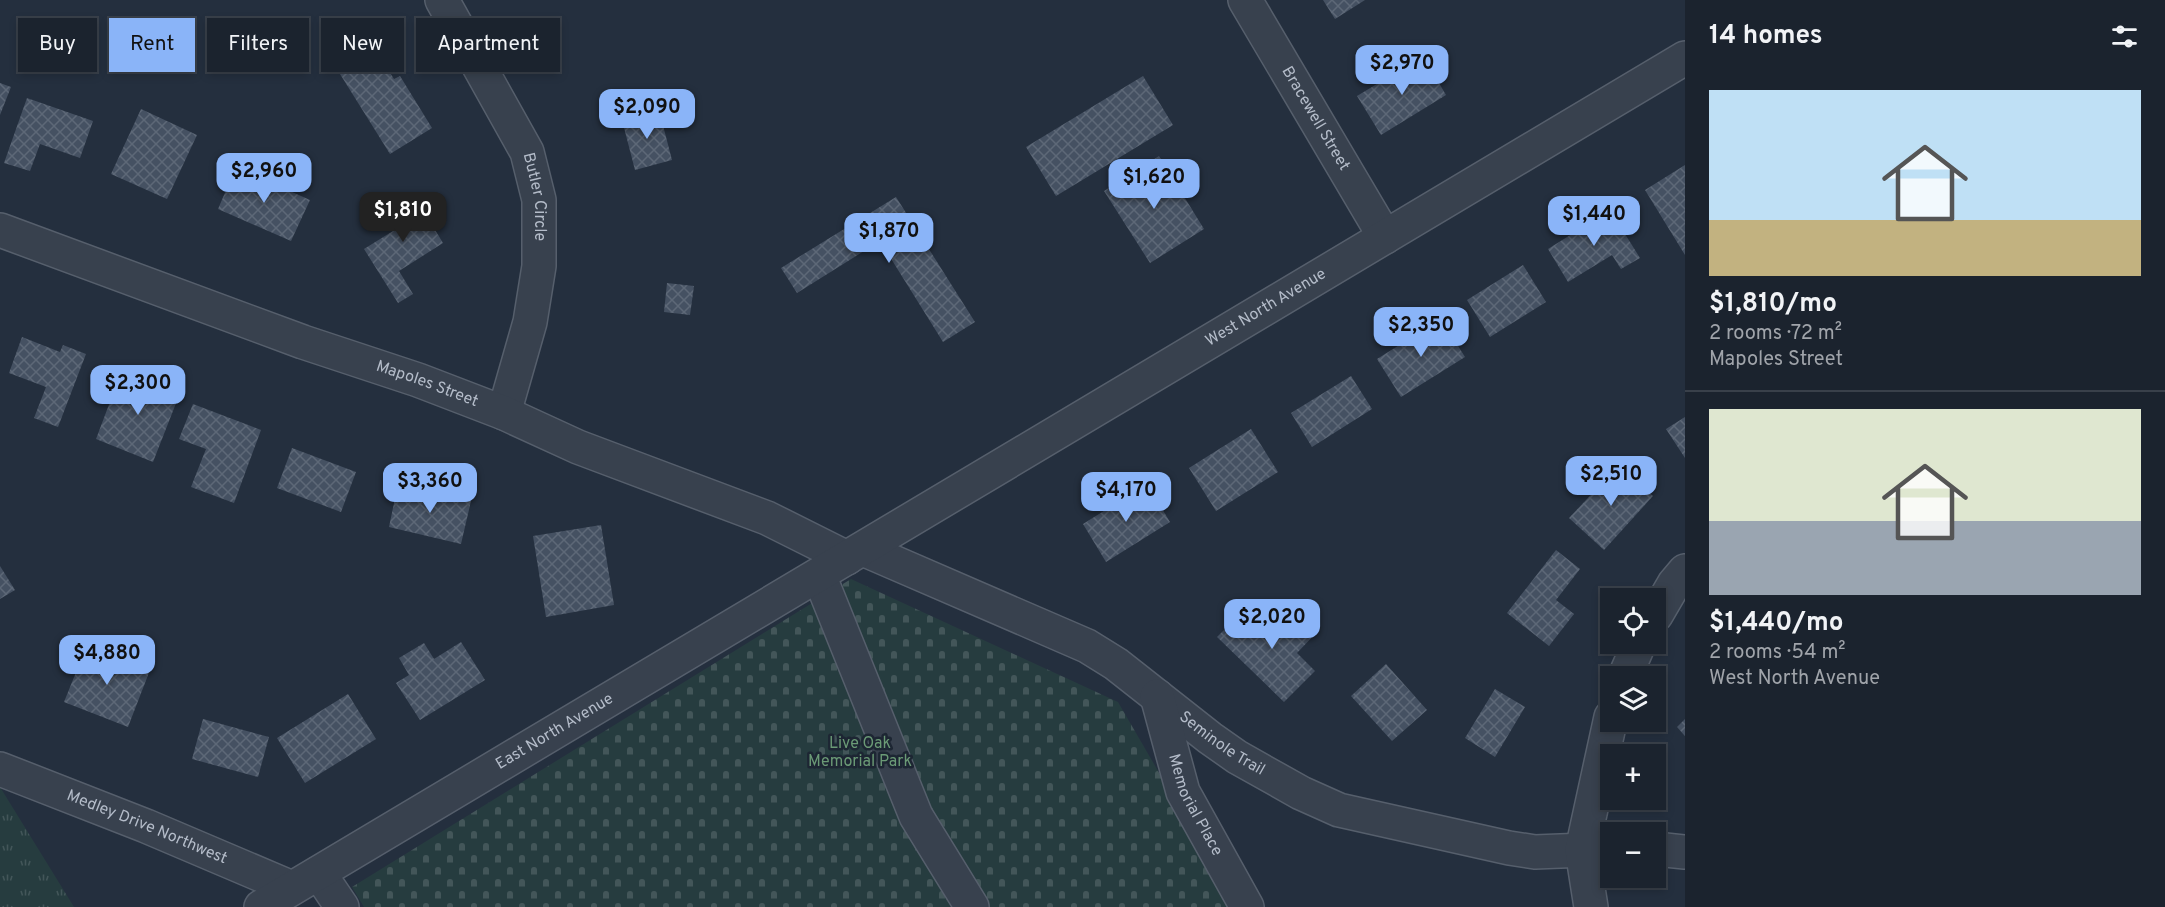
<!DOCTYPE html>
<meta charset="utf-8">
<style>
:root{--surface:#1b232e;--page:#242b36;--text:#f1f3f6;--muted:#a0a4aa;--line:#39404a;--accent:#8ab4f8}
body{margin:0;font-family:Overpass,sans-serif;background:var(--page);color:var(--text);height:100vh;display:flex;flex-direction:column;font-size:22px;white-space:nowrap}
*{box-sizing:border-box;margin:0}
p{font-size:20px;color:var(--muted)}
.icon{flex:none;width:33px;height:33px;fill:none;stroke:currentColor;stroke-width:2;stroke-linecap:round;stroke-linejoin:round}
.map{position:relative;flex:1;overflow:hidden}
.drawer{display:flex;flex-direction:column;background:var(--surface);width:480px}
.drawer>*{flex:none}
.guide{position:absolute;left:18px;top:18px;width:570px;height:54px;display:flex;gap:12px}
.buttons{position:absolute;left:1600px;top:588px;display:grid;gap:12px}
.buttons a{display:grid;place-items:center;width:66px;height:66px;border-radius:0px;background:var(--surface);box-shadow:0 3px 9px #0003,0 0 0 2px var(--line);font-size:30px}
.price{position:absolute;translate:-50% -51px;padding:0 14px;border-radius:12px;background:var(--accent);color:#111;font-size:20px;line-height:39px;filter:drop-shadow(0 2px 3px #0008)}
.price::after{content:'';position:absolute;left:50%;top:36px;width:18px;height:14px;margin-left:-9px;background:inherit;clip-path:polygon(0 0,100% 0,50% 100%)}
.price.selected{background:#222;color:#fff}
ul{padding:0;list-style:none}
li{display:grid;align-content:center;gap:12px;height:318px;padding:0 24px}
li+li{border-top:2px solid var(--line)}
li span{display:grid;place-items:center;height:186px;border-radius:0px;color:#555}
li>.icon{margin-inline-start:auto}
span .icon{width:108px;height:108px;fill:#fffc;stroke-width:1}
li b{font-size:26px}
h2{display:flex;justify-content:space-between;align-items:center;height:72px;padding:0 24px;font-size:26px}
.tag{padding:0 21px;border-radius:0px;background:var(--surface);box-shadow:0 3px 9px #0003,0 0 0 2px var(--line);font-size:21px;line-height:54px}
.tag.selected{background:var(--accent);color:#111}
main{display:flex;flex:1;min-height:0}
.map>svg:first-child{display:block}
</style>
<main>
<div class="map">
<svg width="1685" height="907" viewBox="0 0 1685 907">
<defs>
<pattern id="cemetery-stones" width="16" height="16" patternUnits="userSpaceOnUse" patternTransform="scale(1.5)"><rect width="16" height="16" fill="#263c3f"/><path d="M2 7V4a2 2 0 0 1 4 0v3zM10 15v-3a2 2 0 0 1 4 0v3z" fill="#435659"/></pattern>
<pattern id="park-tufts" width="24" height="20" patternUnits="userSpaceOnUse" patternTransform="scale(1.5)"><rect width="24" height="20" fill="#263c3f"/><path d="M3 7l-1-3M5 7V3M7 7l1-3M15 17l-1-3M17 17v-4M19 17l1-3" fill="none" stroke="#435659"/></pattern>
<pattern id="building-cross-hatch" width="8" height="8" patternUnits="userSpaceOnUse" patternTransform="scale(1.5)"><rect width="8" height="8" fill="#455162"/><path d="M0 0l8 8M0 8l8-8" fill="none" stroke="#5d6877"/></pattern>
</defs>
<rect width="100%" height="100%" fill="#242f3e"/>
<path fill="url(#cemetery-stones)" d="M851,579L1118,702L1237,907H364L352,887Z"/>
<path fill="url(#park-tufts)" d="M0,787L74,907H0Z"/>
<path fill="url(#building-cross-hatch)" d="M1323,0H1365L1335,19Z
M372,44L394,79L400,76L432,128L390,154L335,66Z
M1423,56L1446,95L1381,135L1357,96Z
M1143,76L1173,125L1056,196L1026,147Z
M0,83L11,87L0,115Z
M27,98L93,121L80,158L40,144L30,171L4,163Z
M141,109L197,135L167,199L111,174Z
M659,110L672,160L635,170L622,120Z
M1159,156L1204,229L1150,263L1104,191Z
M1685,165V255L1645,190Z
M236,167L310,200L291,241L218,209Z
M412,192L443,243L399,271L413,294L398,303L364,249L393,231L380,211Z
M896,197L975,322L943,342L880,241L797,293L781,268Z
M1610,210L1640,258L1621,269L1612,255L1568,282L1548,249Z
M1523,265L1546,302L1490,337L1467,300Z
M667,283L694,286L690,315L664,312Z
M1441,319L1465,357L1401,397L1377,359Z
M22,337L60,352L63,345L86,354L58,427L34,418L46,387L9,373Z
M122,370L180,393L153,462L96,439Z
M1351,376L1372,409L1312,447L1291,413Z
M193,404L261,430L234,503L191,487L206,449L179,439Z
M1685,417V458L1666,429Z
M1251,429L1278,472L1216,511L1189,468Z
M292,448L356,472L341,512L277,488Z
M1619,465L1653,496L1604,550L1569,518Z
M398,484L471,501L461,544L389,527Z
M1147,484L1170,522L1106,562L1083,524Z
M601,525L614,605L546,617L533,536Z
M1556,550L1580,569L1556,600L1574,614L1549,646L1507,613Z
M0,566L15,590L0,599Z
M1247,607L1271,631L1293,609L1317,632L1297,653L1315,671L1284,702L1217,637Z
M461,642L485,680L420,720L396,683L409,675L399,658L424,643L434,659Z
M87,645L150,670L128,727L64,702Z
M1386,664L1427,710L1392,741L1351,696Z
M1495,689L1525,707L1495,757L1465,738Z
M348,694L376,739L305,783L277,738Z
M203,719L269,737L258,777L192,759Z
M1685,719V736L1677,727Z"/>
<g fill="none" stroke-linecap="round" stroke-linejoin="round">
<g stroke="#565f6c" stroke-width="36">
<g id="minor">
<path id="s1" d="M442,0L527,152L539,200V266L530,322L504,413"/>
<path id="s2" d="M1245,0L1385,237"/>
<path id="s3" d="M0,230L303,342L418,380L504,413L578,447L767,518L847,558"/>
<path id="s4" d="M863,549L1087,646L1116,664L1210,738L1237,757L1301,793L1339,810L1509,848L1535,852L1611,849"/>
<path d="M819,575L916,816L972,907"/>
<path d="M1656,615L1674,584L1685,571"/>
<path d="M1625,676L1639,644"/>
<path id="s5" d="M1157,696L1183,792L1247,907"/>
<path id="s6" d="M0,769L146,826L292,888"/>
<path d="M1656,849L1685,852"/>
<path d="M319,873L342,907"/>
<path id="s7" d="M261,907L1685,58"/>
<path d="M1591,907L1582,850L1611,717"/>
</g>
</g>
<use href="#minor" stroke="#38414e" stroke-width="33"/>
</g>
<g text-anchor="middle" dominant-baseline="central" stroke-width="5" stroke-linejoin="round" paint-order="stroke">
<g font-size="16" fill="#b4bcc9" stroke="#1d2633">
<text stroke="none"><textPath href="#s2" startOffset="138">Bracewell Street</textPath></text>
<text stroke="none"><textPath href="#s1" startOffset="220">Butler Circle</textPath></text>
<text stroke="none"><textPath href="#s7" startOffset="1170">West North Avenue</textPath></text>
<text stroke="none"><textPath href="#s3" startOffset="454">Mapoles Street</textPath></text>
<text stroke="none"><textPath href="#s7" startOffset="342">East North Avenue</textPath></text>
<text stroke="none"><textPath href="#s4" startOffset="411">Seminole Trail</textPath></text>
<text stroke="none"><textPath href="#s5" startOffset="116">Memorial Place</textPath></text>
<text stroke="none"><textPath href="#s6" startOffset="158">Medley Drive Northwest</textPath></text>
</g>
<g font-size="16" fill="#6b9a76" stroke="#1d2633">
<text x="860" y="744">Live Oak<tspan x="860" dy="18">Memorial Park</tspan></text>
</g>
</g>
</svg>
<div class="buttons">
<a><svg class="icon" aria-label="locate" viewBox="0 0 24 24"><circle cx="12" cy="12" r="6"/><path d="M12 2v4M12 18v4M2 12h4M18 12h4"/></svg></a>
<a><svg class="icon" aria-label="layers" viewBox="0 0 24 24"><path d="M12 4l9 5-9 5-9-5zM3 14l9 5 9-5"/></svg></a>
<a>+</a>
<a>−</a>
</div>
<b class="price" style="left:1402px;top:96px">$2,970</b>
<b class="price" style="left:647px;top:140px">$2,090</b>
<b class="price" style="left:264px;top:204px">$2,960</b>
<b class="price" style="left:1154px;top:210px">$1,620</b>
<b class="price selected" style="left:403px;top:243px">$1,810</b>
<b class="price" style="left:1594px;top:247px">$1,440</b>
<b class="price" style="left:889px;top:264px">$1,870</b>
<b class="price" style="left:1421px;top:358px">$2,350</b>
<b class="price" style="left:138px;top:416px">$2,300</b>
<b class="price" style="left:1611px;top:507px">$2,510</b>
<b class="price" style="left:430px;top:514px">$3,360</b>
<b class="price" style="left:1126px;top:523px">$4,170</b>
<b class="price" style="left:1272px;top:650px">$2,020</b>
<b class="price" style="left:107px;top:686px">$4,880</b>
<div class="guide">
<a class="tag">Buy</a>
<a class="tag selected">Rent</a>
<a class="tag">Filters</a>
<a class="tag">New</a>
<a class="tag">Apartment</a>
</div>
</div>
<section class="drawer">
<h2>14 homes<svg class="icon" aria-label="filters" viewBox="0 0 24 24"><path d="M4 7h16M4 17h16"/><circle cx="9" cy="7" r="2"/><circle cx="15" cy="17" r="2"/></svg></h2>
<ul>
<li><span style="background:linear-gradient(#bfe0f5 70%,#c2b280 0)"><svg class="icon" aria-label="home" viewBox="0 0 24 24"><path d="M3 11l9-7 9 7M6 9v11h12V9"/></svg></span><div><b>$1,810/mo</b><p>2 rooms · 72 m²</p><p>Mapoles Street</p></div></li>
<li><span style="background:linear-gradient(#dfe7d0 60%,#9aa5b1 0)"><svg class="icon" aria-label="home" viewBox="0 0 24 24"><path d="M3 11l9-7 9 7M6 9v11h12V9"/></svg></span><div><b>$1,440/mo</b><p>2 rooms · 54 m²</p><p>West North Avenue</p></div></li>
</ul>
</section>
</main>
